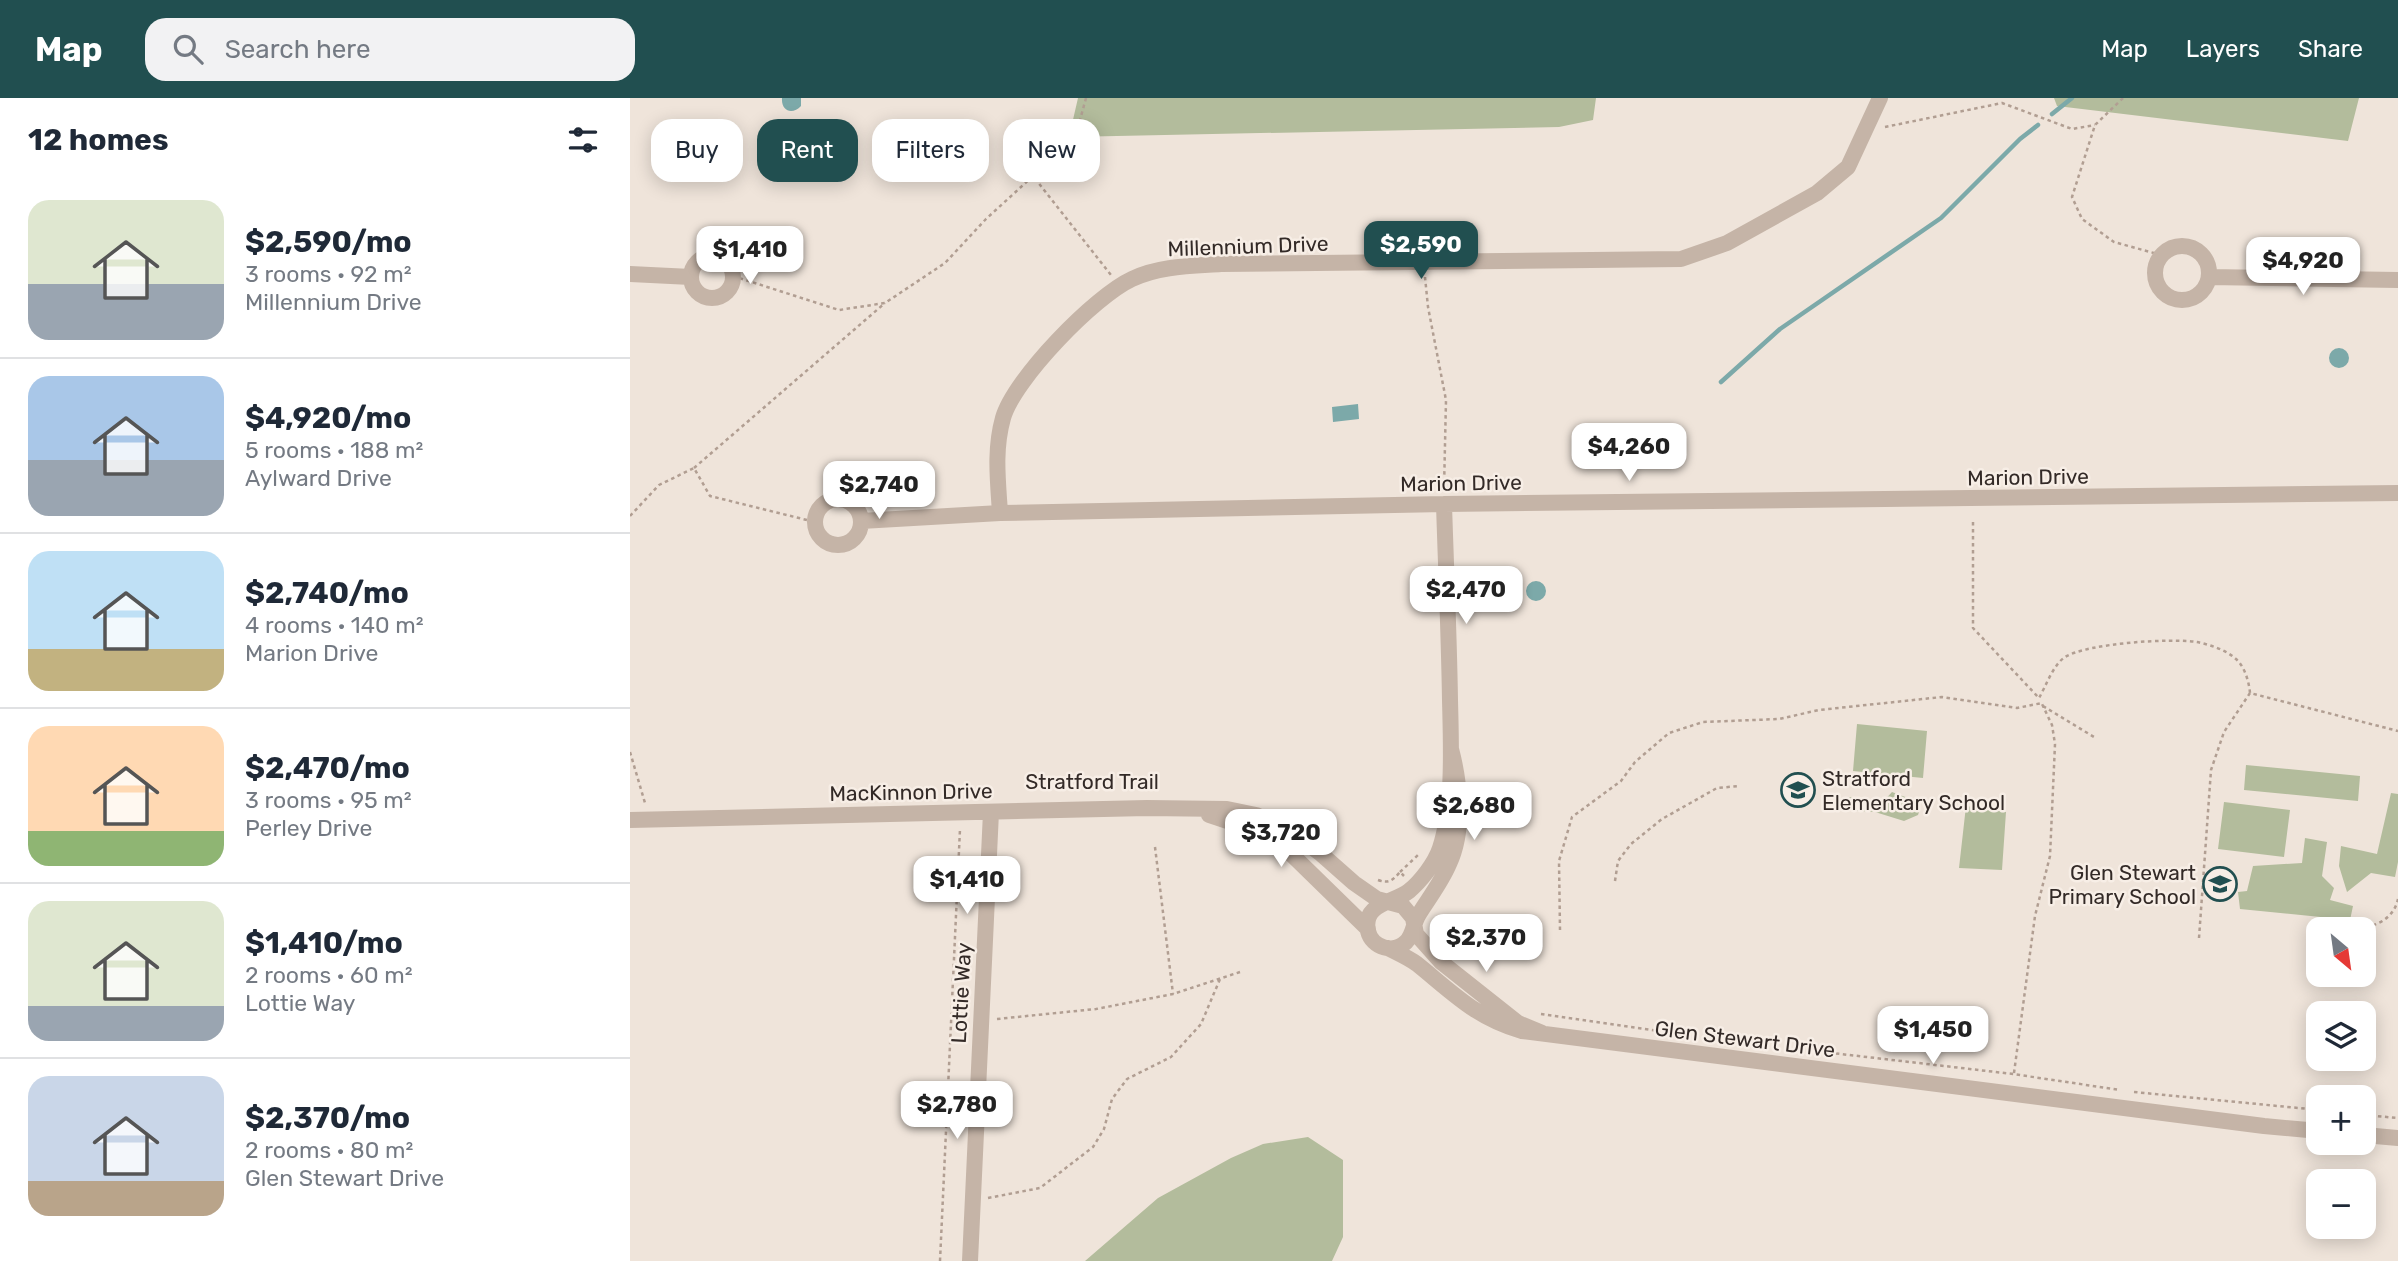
<!DOCTYPE html>
<meta charset="utf-8">
<style>
:root{--surface:#fff;--page:#f2f2f3;--text:#1f2937;--muted:#747a83;--line:#e0e1e3;--accent:#214f50}
body{margin:0;font-family:Rubik,sans-serif;background:var(--page);color:var(--text);height:100vh;display:flex;flex-direction:column;font-size:26px;white-space:nowrap}
*{box-sizing:border-box;margin:0}
p{font-size:23px;color:var(--muted)}
.icon{flex:none;width:38px;height:38px;fill:none;stroke:currentColor;stroke-width:2;stroke-linecap:round;stroke-linejoin:round}
.map{position:relative;flex:1;overflow:hidden}
.panel{display:flex;flex-direction:column;background:var(--surface);width:630px}
.panel>*{flex:none}
.hud{position:absolute;left:21px;top:21px;width:665px;height:63px;display:flex;gap:14px}
.needle{width:46px;rotate:151deg}
.buttons{position:absolute;left:1676px;top:819px;display:grid;gap:14px}
.buttons a{display:grid;place-items:center;width:70px;height:70px;border-radius:14px;background:var(--surface);box-shadow:0 4px 18px #0003;font-size:35px}
.price{position:absolute;translate:-50% -60px;padding:0 16px;border-radius:14px;background:#fff;color:#222;font-size:23px;line-height:46px;filter:drop-shadow(0 2px 4px #0008)}
.price::after{content:'';position:absolute;left:50%;top:42px;width:21px;height:16px;margin-left:-10px;background:inherit;clip-path:polygon(0 0,100% 0,50% 100%)}
.price.selected{background:var(--accent);color:#fff}
ul{padding:0;list-style:none}
li{display:flex;align-items:center;gap:21px;height:175px;padding:0 28px}
li+li{border-top:2px solid var(--line)}
li span{display:grid;place-items:center;flex:none;width:196px;height:140px;border-radius:21px;color:#555}
li>.icon{margin-inline-start:auto}
span .icon{width:84px;height:84px;fill:#fffc;stroke-width:1}
li b{font-size:30px}
h2{display:flex;justify-content:space-between;align-items:center;height:84px;padding:0 28px;font-size:30px}
.chip{padding:0 24px;border-radius:21px;background:var(--surface);box-shadow:0 4px 18px #0003;font-size:24px;line-height:63px}
.chip.selected{background:var(--accent);color:#fff}
header{display:flex;align-items:center;gap:42px;box-sizing:border-box;height:98px;padding:0 35px;background:var(--accent);color:#fff}
header strong{font-size:33px}
nav{display:flex;gap:38px;margin-inline-start:auto;font-size:24px}
.search{width:490px;height:63px;background:var(--page);display:flex;align-items:center;gap:18px;box-sizing:border-box;padding:0 24px;border-radius:21px;color:var(--muted);font-size:26px}
main{display:flex;flex:1;min-height:0}
.map>svg:first-child{display:block}
</style>
<header>
<strong>Map</strong>
<div class="search"><svg class="icon" aria-label="search" viewBox="0 0 24 24"><circle cx="10" cy="10" r="6"/><path d="M15 15l6 6"/></svg>Search here</div>
<nav><a>Map</a><a>Layers</a><a>Share</a></nav>
</header>
<main>
<section class="panel">
<h2>12 homes<svg class="icon" aria-label="filters" viewBox="0 0 24 24"><path d="M4 7h16M4 17h16"/><circle cx="9" cy="7" r="2"/><circle cx="15" cy="17" r="2"/></svg></h2>
<ul>
<li><span style="background:linear-gradient(#dfe7d0 60%,#9aa5b1 0)"><svg class="icon" aria-label="home" viewBox="0 0 24 24"><path d="M3 11l9-7 9 7M6 9v11h12V9"/></svg></span><div><b>$2,590/mo</b><p>3 rooms · 92 m²</p><p>Millennium Drive</p></div></li>
<li><span style="background:linear-gradient(#a9c7e8 60%,#9aa5b1 0)"><svg class="icon" aria-label="home" viewBox="0 0 24 24"><path d="M3 11l9-7 9 7M6 9v11h12V9"/></svg></span><div><b>$4,920/mo</b><p>5 rooms · 188 m²</p><p>Aylward Drive</p></div></li>
<li><span style="background:linear-gradient(#bfe0f5 70%,#c2b280 0)"><svg class="icon" aria-label="home" viewBox="0 0 24 24"><path d="M3 11l9-7 9 7M6 9v11h12V9"/></svg></span><div><b>$2,740/mo</b><p>4 rooms · 140 m²</p><p>Marion Drive</p></div></li>
<li><span style="background:linear-gradient(#ffd9b3 75%,#8fb573 0)"><svg class="icon" aria-label="home" viewBox="0 0 24 24"><path d="M3 11l9-7 9 7M6 9v11h12V9"/></svg></span><div><b>$2,470/mo</b><p>3 rooms · 95 m²</p><p>Perley Drive</p></div></li>
<li><span style="background:linear-gradient(#dfe7d0 75%,#9aa5b1 0)"><svg class="icon" aria-label="home" viewBox="0 0 24 24"><path d="M3 11l9-7 9 7M6 9v11h12V9"/></svg></span><div><b>$1,410/mo</b><p>2 rooms · 60 m²</p><p>Lottie Way</p></div></li>
<li><span style="background:linear-gradient(#c9d6e8 75%,#b9a48a 0)"><svg class="icon" aria-label="home" viewBox="0 0 24 24"><path d="M3 11l9-7 9 7M6 9v11h12V9"/></svg></span><div><b>$2,370/mo</b><p>2 rooms · 80 m²</p><p>Glen Stewart Drive</p></div></li>
</ul>
</section>
<div class="map">
<svg width="1768" height="1163" viewBox="0 0 1768 1163">
<rect width="100%" height="100%" fill="#efe4da"/>
<path fill="#b3bc9c" d="M448,0H966L963,22L929,29L439,39Z
M1424,0H1729L1718,43L1427,8Z
M1227,626L1297,633L1293,680L1223,673Z
M1616,667L1730,678L1728,703L1614,692Z
M1262,694L1278,700L1290,711L1288,717L1274,723L1245,714L1215,712L1219,699L1252,705Z
M1761,695L1768,696V764L1765,779L1741,775L1717,794L1709,768L1711,748L1747,756Z
M1594,704L1660,712L1654,759L1588,751Z
M1336,708L1376,714L1372,772L1329,770Z
M1675,740L1697,744L1692,778L1704,790L1700,802L1723,808L1720,822L1610,811L1608,794L1617,793L1623,768L1672,765Z
M678,1039L713,1062V1139L702,1163H455L528,1100L601,1060L633,1046Z"/>
<path fill="#7ca9a9" d="M152,0H171V8C163,17 151,14 152,0Z
M53 66a9 9 0 1 1 18 0a9 9 0 1 1-18 0Z
M1699 260a10 10 0 1 1 20 0a10 10 0 1 1-20 0Z
M728,306L729,321L703,324L702,309Z
M896 493a10 10 0 1 1 20 0a10 10 0 1 1-20 0Z"/>
<g fill="none" stroke-linecap="round" stroke-linejoin="round">
<path stroke="#7ca9a9" stroke-width="4.5" d="M1422,16L1442,0
M1091,284L1150,231L1311,120L1390,41L1408,27"/>
<path stroke="#b19e92" stroke-width="2.5" stroke-dasharray="3.5 3.5" stroke-linecap="butt" d="M1493,0L1465,27L1442,99L1452,121L1484,144L1531,157
M1255,29L1372,5L1442,31L1465,27
M403,78L441,55L456,0
M103,178L209,212L255,205L315,165L356,121L403,78L481,177
M795,179L798,209L816,302L814,391
M64,370L255,205
M0,418L29,387L64,370L80,398L185,424
M1343,424V530L1409,600C1416,588 1423,567 1435,559C1458,545 1541,540 1567,544C1581,547 1596,552 1606,561C1615,569 1619,584 1620,595
M1413,608L1464,639
M0,654L15,705
M525,749L543,896
M770,774L788,757
M748,782C759,786 763,782 770,774L774,778
M985,783L988,763L1001,746L1032,721L1087,690L1109,688
M1722,829C1742,831 1763,823 1768,801
M930,832L929,763L942,719L991,683L1005,664L1039,635L1073,624L1149,621L1189,612L1312,599L1387,610L1412,605
M1569,840L1581,672L1594,634L1620,595L1768,633
M911,916L1057,937
M367,921L466,911L543,896L610,874
M1185,953L1383,976L1490,992
M1384,975L1405,818L1420,758L1425,646L1422,627L1412,606
M1504,994L1689,1012
M1734,1017L1768,1020
M358,1100L410,1090L463,1049L474,1031L482,1001L497,981L541,959L571,926L590,881
M310,1163L330,731"/>
<path stroke="#c5b4a7" stroke-width="16" d="M1525 175a27 27 0 1 1 54 0a27 27 0 1 1-54 0Z
M61 179a21 21 0 1 1 42 0a21 21 0 1 1-42 0Z
M0,176L61,179
M1579,179L1768,182
M185 424a23 23 0 1 1 46 0a23 23 0 1 1-46 0Z
M814,406C816,471 819,537 820,602C821,646 824,708 810,750C805,765 791,783 779,793C764,805 732,805 738,833C742,850 764,856 776,844C784,836 783,825 789,816C799,800 812,783 819,766C835,732 830,685 821,651
M370,415C368,383 364,352 373,320C384,281 465,198 502,181C529,168 561,168 591,166L1051,161L1097,145L1187,95L1218,69L1250,0
M231,423L370,415L814,406L1768,395
M579,717L633,735L654,749L738,831
M0,722L517,710L597,711L626,717L664,736L690,755L724,785L747,801L773,808L783,820L786,836L811,864L888,925L912,935
M758,850C768,855 779,860 787,866C823,895 846,920 892,933L1634,1028L1689,1033
M1734,1037L1768,1040
M340,1163L361,714"/>
</g>
<defs>
<g id="school-ring" transform="scale(1.75)"><circle r="9.5" fill="#f7eee6" stroke="#214f50" stroke-width="1.5"/><path d="M0-5L7-2L0 1L-7-2ZM-4 1L0 2.5L4 1V4Q0 6-4 4Z" fill="#214f50"/></g>
</defs>
<g fill-rule="evenodd">
<use href="#school-ring" x="1168" y="692"/>
<use href="#school-ring" x="1590" y="786"/>
</g>
<g text-anchor="middle" dominant-baseline="central" stroke-width="5" stroke-linejoin="round" paint-order="stroke">
<g font-size="21" fill="#332a27" stroke="#f7eee6">
<text transform="translate(618 148) rotate(-2)">Millennium Drive</text>
<text transform="translate(1398 379) rotate(-1)">Marion Drive</text>
<text transform="translate(831 385) rotate(-1)">Marion Drive</text>
<text x="462" y="683">Stratford Trail</text>
<text transform="translate(281 694) rotate(-1)">MacKinnon Drive</text>
<text transform="translate(331 895) rotate(-87)">Lottie Way</text>
<text transform="translate(1115 941) rotate(7)">Glen Stewart Drive</text>
</g>
<g font-size="21" fill="#332a27" stroke="#f7eee6" text-anchor="start">
<text x="1192" y="680">Stratford<tspan x="1192" dy="24">Elementary School</tspan></text>
<text x="1566" y="774" text-anchor="end">Glen Stewart<tspan x="1566" dy="24">Primary School</tspan></text>
</g>
</g>
</svg>
<div class="buttons">
<a><svg class="needle" viewBox="-14 -14 28 28"><path d="M0-13l5 13h-10z" fill="#e53935"/><path d="M0 13l5-13h-10z" fill="#747a83"/></svg></a>
<a><svg class="icon" aria-label="layers" viewBox="0 0 24 24"><path d="M12 4l9 5-9 5-9-5zM3 14l9 5 9-5"/></svg></a>
<a>+</a>
<a>−</a>
</div>
<b class="price selected" style="left:791px;top:183px">$2,590</b>
<b class="price" style="left:120px;top:188px">$1,410</b>
<b class="price" style="left:1673px;top:199px">$4,920</b>
<b class="price" style="left:999px;top:385px">$4,260</b>
<b class="price" style="left:249px;top:423px">$2,740</b>
<b class="price" style="left:836px;top:528px">$2,470</b>
<b class="price" style="left:844px;top:744px">$2,680</b>
<b class="price" style="left:651px;top:771px">$3,720</b>
<b class="price" style="left:337px;top:818px">$1,410</b>
<b class="price" style="left:856px;top:876px">$2,370</b>
<b class="price" style="left:1303px;top:968px">$1,450</b>
<b class="price" style="left:327px;top:1043px">$2,780</b>
<div class="hud">
<a class="chip">Buy</a>
<a class="chip selected">Rent</a>
<a class="chip">Filters</a>
<a class="chip">New</a>
</div>
</div>
</main>
